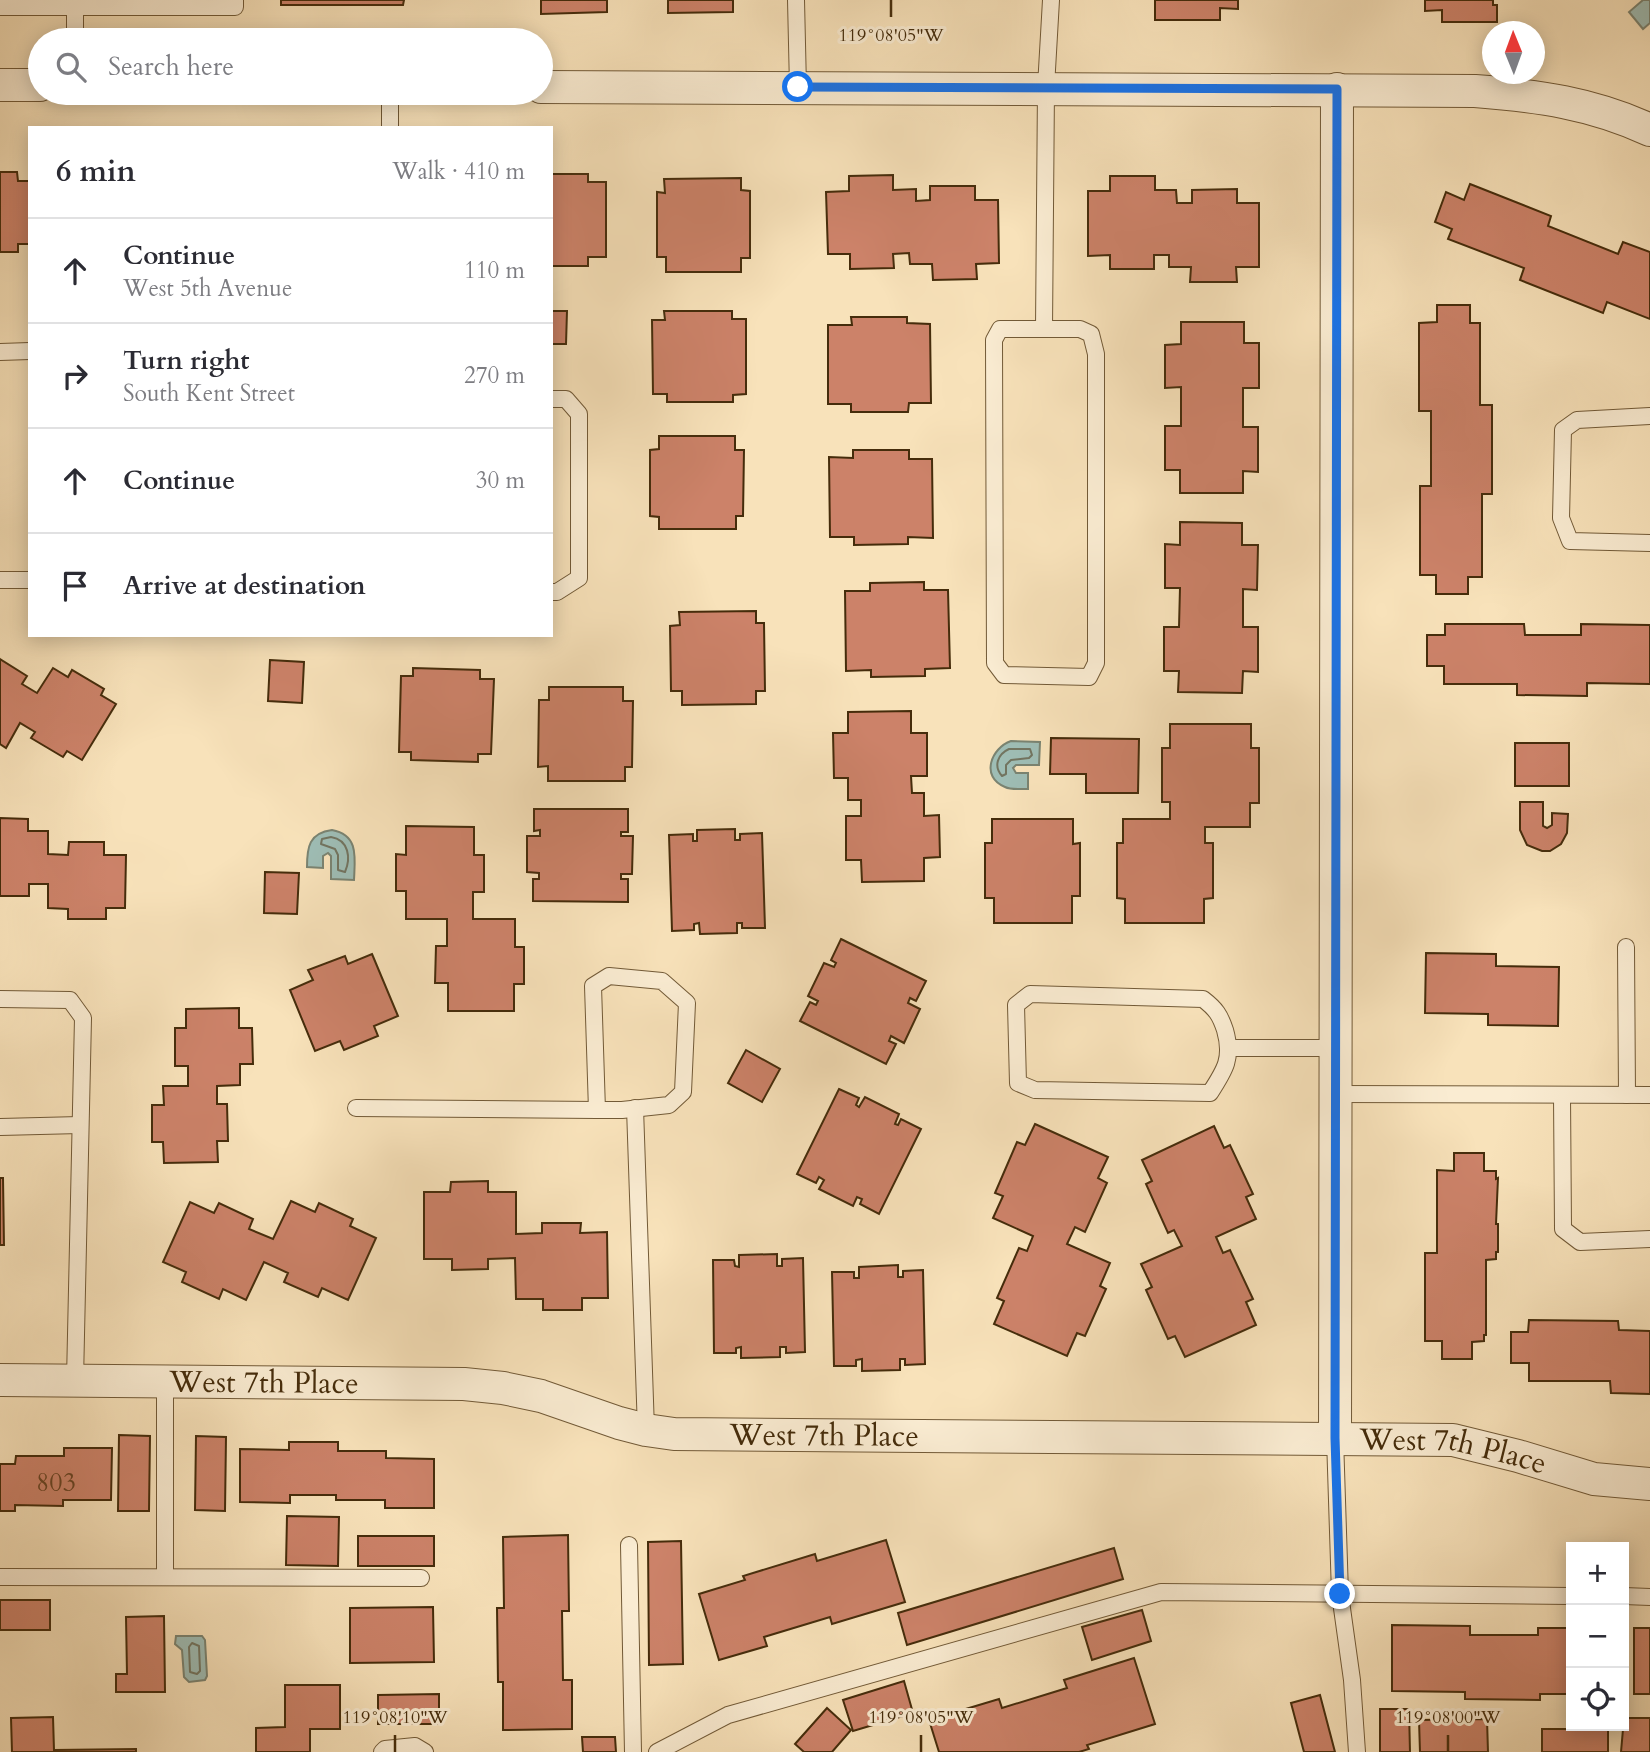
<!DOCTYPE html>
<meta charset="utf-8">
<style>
:root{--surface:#fff;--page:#f7f7f7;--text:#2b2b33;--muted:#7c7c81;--line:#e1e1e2}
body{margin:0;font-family:Cardo,serif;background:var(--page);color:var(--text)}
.controls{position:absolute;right:21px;bottom:21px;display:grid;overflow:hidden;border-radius:0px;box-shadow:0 4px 18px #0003}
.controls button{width:63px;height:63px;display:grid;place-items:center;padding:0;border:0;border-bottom:2px solid var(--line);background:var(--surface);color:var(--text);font:35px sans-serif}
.compass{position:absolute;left:1482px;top:21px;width:63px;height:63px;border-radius:50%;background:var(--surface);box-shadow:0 4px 18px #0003;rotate:359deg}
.stop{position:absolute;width:21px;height:21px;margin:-16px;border:5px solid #1a73e8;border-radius:50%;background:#fff}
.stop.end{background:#1a73e8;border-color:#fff;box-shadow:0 2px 7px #0008}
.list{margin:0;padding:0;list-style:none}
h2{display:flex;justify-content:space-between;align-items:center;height:91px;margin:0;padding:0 28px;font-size:30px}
h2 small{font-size:23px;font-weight:400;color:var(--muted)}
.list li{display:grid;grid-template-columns:46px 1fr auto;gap:21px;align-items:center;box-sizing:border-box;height:105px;padding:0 28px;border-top:2px solid var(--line)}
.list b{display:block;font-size:26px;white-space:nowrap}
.list p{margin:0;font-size:23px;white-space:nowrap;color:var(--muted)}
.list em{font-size:23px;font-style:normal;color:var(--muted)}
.icon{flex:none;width:38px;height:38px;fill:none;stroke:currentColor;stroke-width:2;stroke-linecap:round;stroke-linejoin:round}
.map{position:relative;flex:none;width:1650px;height:1752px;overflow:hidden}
.search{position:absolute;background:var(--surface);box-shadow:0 4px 18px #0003;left:28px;top:28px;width:525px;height:77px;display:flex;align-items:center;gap:18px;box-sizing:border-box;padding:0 24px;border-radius:38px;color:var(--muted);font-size:26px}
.panel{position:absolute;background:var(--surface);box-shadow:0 4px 18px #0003;left:28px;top:126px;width:525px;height:511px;border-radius:0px}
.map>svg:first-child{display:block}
.water{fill:#9ebdb5;stroke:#7a8371;stroke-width:2}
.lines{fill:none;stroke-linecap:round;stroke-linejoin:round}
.shore{stroke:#727460;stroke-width:2}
.building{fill:#cc8269;stroke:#452c0b;stroke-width:2}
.service-casing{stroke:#725a37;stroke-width:18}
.minor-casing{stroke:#725a37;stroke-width:34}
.service{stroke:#faecd2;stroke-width:16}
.minor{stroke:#faecd2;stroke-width:32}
.route{stroke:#1a73e8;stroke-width:9}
.ticks{fill:none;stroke:#452c0b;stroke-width:2.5}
.labels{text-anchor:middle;stroke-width:6;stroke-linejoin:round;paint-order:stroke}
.number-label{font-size:26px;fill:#674222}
.street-label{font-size:30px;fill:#452c0b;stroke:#faecd2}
.ticks-label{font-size:18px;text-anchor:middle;fill:#452c0b;stroke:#faecd2;stroke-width:6;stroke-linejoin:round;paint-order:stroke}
</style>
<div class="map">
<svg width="1650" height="1752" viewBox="0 0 1650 1752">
<rect width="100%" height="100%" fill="#f8e2ba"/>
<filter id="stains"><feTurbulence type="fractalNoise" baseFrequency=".00286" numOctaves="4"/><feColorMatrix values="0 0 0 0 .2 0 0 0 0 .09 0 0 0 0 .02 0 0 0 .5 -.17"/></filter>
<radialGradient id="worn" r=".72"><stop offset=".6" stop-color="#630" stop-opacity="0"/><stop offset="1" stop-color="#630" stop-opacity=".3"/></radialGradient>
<g class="water">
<polygon points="1643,0 1650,0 1650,23 1643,29 1629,12"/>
<path d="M1011 741 1040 742 1039 765H1016L1013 768 1016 773H1028V789C1020 789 1011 790 1005 787 980 777 991 748 1011 741Z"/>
<path d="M332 830C359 835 355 857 354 880L331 879V856L328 853 323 856V868L307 867C307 847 309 833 332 830Z"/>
<polygon points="176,1636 202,1636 205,1640 207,1676 205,1680 189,1682 184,1677 182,1650 175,1644"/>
</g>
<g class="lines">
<g class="shore">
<path d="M1009 749H1030L1032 755 1029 758 1011 760 1006 765V774L1002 776C993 766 998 754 1009 749Z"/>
<path d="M331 837C349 840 351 858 345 872L338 870V855L335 849 321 844 322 839Z"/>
<polygon points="192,1643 199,1646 200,1671 197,1674 190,1672 189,1647"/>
</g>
</g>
<g class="building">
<polygon points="281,0 404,0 403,5 281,5"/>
<polygon points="541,0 607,0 607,12 541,14"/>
<polygon points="668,0 733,0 733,12 668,13"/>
<polygon points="1155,0 1238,0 1238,9 1220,8 1220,20 1155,20"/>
<polygon points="1425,0 1493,0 1493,5 1497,5 1497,22 1442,22 1442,10 1425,11"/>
<polygon points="0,172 17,172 18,181 30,181 30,244 18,244 18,252 0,252"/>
<polygon points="551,174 588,174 588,182 606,182 606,257 588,257 588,266 551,266"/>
<polygon points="893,175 893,190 916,189 916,201 930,200 930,186 975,186 975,200 998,200 999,263 976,264 977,279 933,280 932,264 910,264 909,253 893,254 894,268 850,269 850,254 828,254 826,192 849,191 849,176"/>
<polygon points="1110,176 1155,176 1155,190 1176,190 1177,203 1192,203 1192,190 1237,189 1237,203 1259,203 1259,267 1236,267 1237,282 1190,282 1191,267 1169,267 1169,255 1154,255 1154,269 1110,269 1110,255 1088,256 1088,191 1110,191"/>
<polygon points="741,178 741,190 750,191 750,258 741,258 741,272 666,272 666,257 657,257 657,192 665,193 664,179"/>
<polygon points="1470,184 1551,216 1548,226 1618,254 1623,242 1650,252 1650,319 1607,302 1603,313 1520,280 1524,268 1448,239 1452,229 1435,222 1446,192 1464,200"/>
<polygon points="1437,305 1470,305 1470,323 1480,323 1480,405 1492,405 1492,494 1482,494 1482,577 1468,577 1468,594 1436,594 1436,575 1420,575 1420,486 1431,486 1431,411 1419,411 1419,323 1437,322"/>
<polygon points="551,311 567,311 566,344 551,344"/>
<polygon points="664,311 732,311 732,319 746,319 746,394 733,395 733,402 667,402 667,394 653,394 652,320 665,320"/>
<polygon points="851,317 907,317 907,323 930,324 931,403 909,403 908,412 851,412 851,404 828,404 828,325 852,325"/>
<polygon points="1181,322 1244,322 1244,343 1259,343 1259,388 1243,388 1243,427 1258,427 1258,472 1243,471 1243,493 1180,493 1180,470 1165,470 1165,426 1181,426 1181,387 1165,388 1165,345 1181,344"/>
<polygon points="659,436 735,436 735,450 744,450 743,516 736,516 736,529 659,529 659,517 650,516 650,450 659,449"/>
<polygon points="853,450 909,450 909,459 932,459 933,538 908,537 908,544 854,545 854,537 830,537 829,457 853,458"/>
<polygon points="1180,522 1242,523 1242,545 1258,545 1257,590 1243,589 1243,627 1258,627 1258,672 1243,671 1242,693 1178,692 1179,671 1164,671 1164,627 1179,627 1180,588 1165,588 1165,544 1180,545"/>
<polygon points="924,582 924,590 948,590 950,668 925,669 925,676 871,677 871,670 846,671 845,591 870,591 870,583"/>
<polygon points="756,611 756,623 764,623 765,691 756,691 756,704 682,705 682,691 671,691 670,626 680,625 679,612"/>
<polygon points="1445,624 1524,624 1525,635 1581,635 1581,624 1650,625 1650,684 1587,683 1587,696 1517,695 1517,684 1444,684 1444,666 1427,666 1427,635 1445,635"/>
<polygon points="0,659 27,676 22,684 37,693 53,668 68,677 72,670 104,689 101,695 116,704 82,760 67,751 63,757 31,738 35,732 20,723 6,748 0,744"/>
<polygon points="270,660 304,662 302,703 268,701"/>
<polygon points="413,668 480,670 480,679 494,679 491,754 478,754 478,762 411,760 411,752 399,752 401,676 413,676"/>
<polygon points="549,687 623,687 623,701 633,701 632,767 625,767 625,781 548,781 548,766 538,767 539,700 549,700"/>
<polygon points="911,711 911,733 927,733 927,776 911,776 912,793 924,793 924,816 939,815 940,857 924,858 924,881 862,882 861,860 846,860 846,816 861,816 861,800 848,800 848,778 834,778 833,733 848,733 848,712"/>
<polygon points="1170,724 1251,724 1251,748 1259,748 1259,803 1250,803 1250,827 1205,827 1205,843 1213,843 1213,898 1204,899 1204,923 1125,923 1125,899 1117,898 1117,843 1123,843 1123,819 1170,819 1170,802 1162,802 1162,748 1170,748"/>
<polygon points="1051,738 1139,739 1138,793 1086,793 1086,774 1050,774"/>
<rect x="1515" y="743" width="54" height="43"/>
<polygon points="1520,802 1543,802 1543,826 1547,828 1552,825 1552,813 1568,814 1567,833 1561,844 1550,851 1542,851 1527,845 1520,830"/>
<polygon points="534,809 628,809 628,832 621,832 621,836 633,836 632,874 621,874 621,879 628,879 628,902 533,901 533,879 539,879 539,873 527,872 527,836 540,836 540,830 534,831"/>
<polygon points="0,818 28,819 28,831 48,831 48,854 68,855 69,842 104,842 104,855 126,855 125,908 106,908 106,919 68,919 68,909 48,908 48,884 29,884 29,896 0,896"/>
<polygon points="992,819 1073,819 1073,844 1080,843 1080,896 1072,896 1072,923 994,923 994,898 985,898 985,843 992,843"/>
<polygon points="406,826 474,827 474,855 484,855 484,892 473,892 473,919 515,919 515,947 524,947 524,984 514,984 514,1011 448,1011 448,983 435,983 436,946 447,946 447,919 406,919 406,891 396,891 396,854 406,855"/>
<polygon points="735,829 735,840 740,840 740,834 762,833 765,928 742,928 742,923 737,923 737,933 700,934 699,923 694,924 694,930 672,931 669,835 693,834 693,841 697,841 697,830"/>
<polygon points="265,872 299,873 297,914 264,913"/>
<polygon points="841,939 926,981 916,1001 910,998 908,1003 920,1009 904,1043 891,1036 889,1041 896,1044 886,1064 800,1021 810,1002 816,1005 818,1001 808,996 824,963 834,967 836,963 831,960"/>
<polygon points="1426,953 1496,954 1496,966 1559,967 1558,1026 1488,1025 1488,1014 1425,1013"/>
<polygon points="372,954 398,1016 374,1026 378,1036 344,1050 340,1041 315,1051 290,990 313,980 308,970 345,956 348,964"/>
<polygon points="239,1008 239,1028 252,1028 253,1064 240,1064 240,1085 217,1086 217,1104 227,1104 228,1141 217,1141 218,1162 164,1163 163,1142 152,1142 152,1105 164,1105 163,1086 188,1086 188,1066 175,1066 175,1028 186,1028 186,1009"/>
<polygon points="746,1050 780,1069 762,1102 728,1083"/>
<polygon points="839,1089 859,1098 856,1105 859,1107 865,1097 899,1114 895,1124 898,1125 901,1119 921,1129 879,1214 860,1204 862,1199 857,1197 853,1206 819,1189 824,1180 819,1177 816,1183 797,1174"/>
<polygon points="1035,1124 1108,1157 1098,1178 1107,1183 1085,1232 1075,1227 1067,1244 1110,1263 1100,1286 1106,1289 1085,1336 1077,1333 1067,1356 994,1324 1004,1301 997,1298 1019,1248 1027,1251 1033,1236 993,1218 1003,1196 995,1193 1017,1142 1025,1145"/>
<polygon points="1214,1126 1224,1148 1230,1145 1253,1194 1246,1197 1256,1219 1216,1237 1223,1253 1230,1250 1253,1299 1246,1302 1256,1325 1185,1357 1175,1336 1168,1339 1146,1290 1152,1287 1141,1264 1182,1246 1174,1230 1168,1233 1146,1184 1152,1181 1142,1160"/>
<polygon points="1454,1153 1484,1153 1484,1171 1496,1171 1496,1179 1498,1178 1496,1224 1498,1224 1498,1252 1496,1252 1496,1259 1486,1260 1486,1335 1484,1335 1484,1341 1472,1342 1472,1359 1442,1359 1442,1341 1425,1341 1425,1253 1437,1253 1437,1170 1454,1171"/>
<polygon points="0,1178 3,1178 4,1245 0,1245"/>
<polygon points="488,1181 488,1192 516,1192 516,1234 542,1233 542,1223 581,1223 580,1233 607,1232 608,1298 582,1298 582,1310 543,1310 543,1299 516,1299 515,1258 488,1259 488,1269 452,1270 452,1259 424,1259 424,1192 450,1192 451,1182"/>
<polygon points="291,1201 315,1212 319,1203 353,1219 350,1226 376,1238 348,1300 322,1288 318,1297 284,1282 288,1273 264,1262 246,1300 223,1289 219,1299 182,1282 186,1272 163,1262 190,1202 214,1213 219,1203 253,1219 249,1229 273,1239"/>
<polygon points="777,1254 777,1266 782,1266 782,1259 803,1258 805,1352 786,1353 786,1347 780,1347 780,1357 741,1358 741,1347 736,1348 736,1353 714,1353 713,1260 734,1260 735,1266 739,1267 739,1255"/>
<polygon points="898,1265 898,1277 903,1277 903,1271 923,1270 925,1364 905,1365 905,1359 900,1359 900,1370 862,1371 862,1359 856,1360 856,1366 834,1366 832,1272 854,1272 854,1278 859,1278 859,1267"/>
<polygon points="1529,1320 1618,1321 1619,1330 1650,1331 1650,1394 1611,1393 1610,1381 1529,1381 1529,1363 1511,1363 1511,1332 1528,1332"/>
<polygon points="119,1435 150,1436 149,1511 118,1511"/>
<polygon points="196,1436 226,1437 225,1511 195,1510"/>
<polygon points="289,1442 338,1442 338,1451 386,1451 386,1458 434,1459 434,1508 385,1508 385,1500 336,1500 336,1495 290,1495 290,1503 240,1502 240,1449 289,1450"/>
<polygon points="64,1448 112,1448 111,1500 63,1500 63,1506 15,1505 15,1511 0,1511 0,1464 15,1464 16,1456 64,1456"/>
<polygon points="287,1516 339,1517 338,1566 286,1565"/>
<polygon points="568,1535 569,1611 562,1611 563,1680 572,1680 572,1729 503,1730 503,1682 498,1682 497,1608 504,1608 503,1537"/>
<rect x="358" y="1536" width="76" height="30"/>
<polygon points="886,1540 905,1602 832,1624 830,1617 764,1637 767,1646 719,1660 699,1594 745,1580 743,1576 815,1554 817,1561"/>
<polygon points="681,1541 683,1664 649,1665 648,1542"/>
<polygon points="1114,1548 1123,1579 907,1645 898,1613"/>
<rect x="0" y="1600" width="50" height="30"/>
<polygon points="433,1607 434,1662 350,1663 350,1608"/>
<polygon points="1142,1610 1151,1641 1092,1660 1082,1627"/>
<polygon points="164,1616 165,1692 116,1692 116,1674 127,1674 126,1617"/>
<polygon points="1392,1625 1470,1626 1470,1635 1538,1635 1538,1628 1571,1628 1571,1694 1540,1694 1540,1700 1465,1699 1465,1692 1392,1691"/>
<rect x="1634" y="1628" width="16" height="66"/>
<polygon points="1134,1658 1155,1724 1087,1745 1089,1749 1079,1752 939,1752 929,1720 999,1699 1002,1708 1067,1688 1064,1680"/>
<polygon points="904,1681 913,1713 853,1731 843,1700"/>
<polygon points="285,1685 340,1685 340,1729 310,1729 310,1752 256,1752 256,1728 285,1727"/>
<polygon points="439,1694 439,1724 378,1724 378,1695"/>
<polygon points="1320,1695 1335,1752 1304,1752 1291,1703"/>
<polygon points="827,1708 851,1730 832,1752 804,1752 795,1744"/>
<polygon points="1380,1709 1409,1709 1410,1752 1380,1752"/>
<polygon points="53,1717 54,1750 136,1749 136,1752 12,1752 11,1718"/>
<polygon points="1624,1718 1650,1718 1650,1752 1621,1752"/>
<polygon points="1487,1719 1488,1752 1420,1752 1419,1720"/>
<rect x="1542" y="1729" width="66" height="23"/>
<polygon points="582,1737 615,1737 616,1752 583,1752"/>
</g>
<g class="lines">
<defs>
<g id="service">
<polyline points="796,0 798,87"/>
<polyline points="0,7 235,7 235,0"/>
<polyline points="75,40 75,7"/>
<polyline points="390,128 390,93"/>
<polygon points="1000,329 1080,329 1091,334 1096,354 1096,663 1089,677 1004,675 995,663 994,340"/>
<polyline points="1044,329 1046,87 1051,0"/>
<polyline points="0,352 30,351"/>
<polyline points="551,399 566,399 579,414 579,578 557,592 551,592"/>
<polyline points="1650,416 1577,420 1563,430 1561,518 1570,541 1650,543"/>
<polyline points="0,580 30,580"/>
<polyline points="1626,947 1627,1095"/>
<path d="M1030 994 1203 999C1216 1009 1220 1015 1225 1030 1233 1058 1225 1070 1210 1093L1035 1090 1018 1083 1016 1005Z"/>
<polyline points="0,999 70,1000 83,1018 75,1380"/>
<polyline points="1230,1048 1336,1048"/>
<polyline points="1336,1094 1650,1095"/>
<polyline points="1562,1096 1563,1229 1580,1242 1650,1239"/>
<polyline points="356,1108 597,1110 622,1110 669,1105 683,1092 687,1003 662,981 609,976 593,986 597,1110"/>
<polyline points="635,1108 646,1430"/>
<polyline points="0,1127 80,1125"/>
<polyline points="1335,1438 1340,1594 1352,1680 1357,1752"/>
<polyline points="629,1545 633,1752"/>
<polyline points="0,1577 421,1578"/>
<polyline points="165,1577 165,1382"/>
<polyline points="1624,1596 1650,1597"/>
<polyline points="382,1752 385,1749 415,1746 425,1752"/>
<polyline points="657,1752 728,1715 1161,1592 1571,1596"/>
</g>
<g id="minor">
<polyline points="0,85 40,85"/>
<path d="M541 87 1475 91C1538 96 1592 103 1650 130"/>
<path id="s1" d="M0 1380 464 1384 503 1388 541 1396 619 1423 646 1430 674 1434 1453 1440 1518 1456 1594 1479 1650 1484"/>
<polyline points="1335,1438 1337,89"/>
</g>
</defs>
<use href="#service" class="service-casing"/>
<use href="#minor" class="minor-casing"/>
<use href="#service" class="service"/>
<use href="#minor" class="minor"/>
</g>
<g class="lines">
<polyline class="route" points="798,87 1337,89 1335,1438 1340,1594"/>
</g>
<path class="ticks" d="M891 0V17M395 1735V1752M921 1735V1752M1448 1735V1752"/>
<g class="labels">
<g class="number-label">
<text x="56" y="1491">803</text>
</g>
<g class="street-label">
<text dy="10" stroke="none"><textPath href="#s1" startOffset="264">West 7th Place</textPath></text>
<text dy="10" stroke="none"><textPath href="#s1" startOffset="831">West 7th Place</textPath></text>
<text dy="10" stroke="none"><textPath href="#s1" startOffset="1461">West 7th Place</textPath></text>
</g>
</g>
<g class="ticks-label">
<text x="891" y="41">119°08'05"W</text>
<text x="395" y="1723">119°08'10"W</text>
<text x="921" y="1723">119°08'05"W</text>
<text x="1448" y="1723">119°08'00"W</text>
</g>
<rect width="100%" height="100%" filter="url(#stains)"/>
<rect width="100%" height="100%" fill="url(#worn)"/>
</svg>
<div class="controls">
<button>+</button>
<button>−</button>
<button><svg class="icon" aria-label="locate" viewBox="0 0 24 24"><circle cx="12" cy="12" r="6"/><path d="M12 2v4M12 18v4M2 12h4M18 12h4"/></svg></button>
</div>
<svg class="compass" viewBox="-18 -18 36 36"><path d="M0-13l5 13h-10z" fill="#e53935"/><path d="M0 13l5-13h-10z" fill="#7c7c81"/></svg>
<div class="stop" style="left:798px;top:87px"></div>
<div class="stop end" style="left:1340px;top:1594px"></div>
<div class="search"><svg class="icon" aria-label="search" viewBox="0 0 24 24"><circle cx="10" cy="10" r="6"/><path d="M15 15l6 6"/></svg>Search here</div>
<section class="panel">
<h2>6 min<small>Walk · 410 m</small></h2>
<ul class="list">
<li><svg class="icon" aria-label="ahead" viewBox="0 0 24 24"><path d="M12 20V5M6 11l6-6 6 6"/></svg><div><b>Continue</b><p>West 5th Avenue</p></div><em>110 m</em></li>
<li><svg class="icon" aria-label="right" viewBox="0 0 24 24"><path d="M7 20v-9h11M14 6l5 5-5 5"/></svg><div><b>Turn right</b><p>South Kent Street</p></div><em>270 m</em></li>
<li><svg class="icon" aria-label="ahead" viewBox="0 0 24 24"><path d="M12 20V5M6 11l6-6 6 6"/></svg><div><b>Continue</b></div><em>30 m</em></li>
<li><svg class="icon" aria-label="arrive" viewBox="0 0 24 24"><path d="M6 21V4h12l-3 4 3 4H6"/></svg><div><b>Arrive at destination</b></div></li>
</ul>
</section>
</div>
